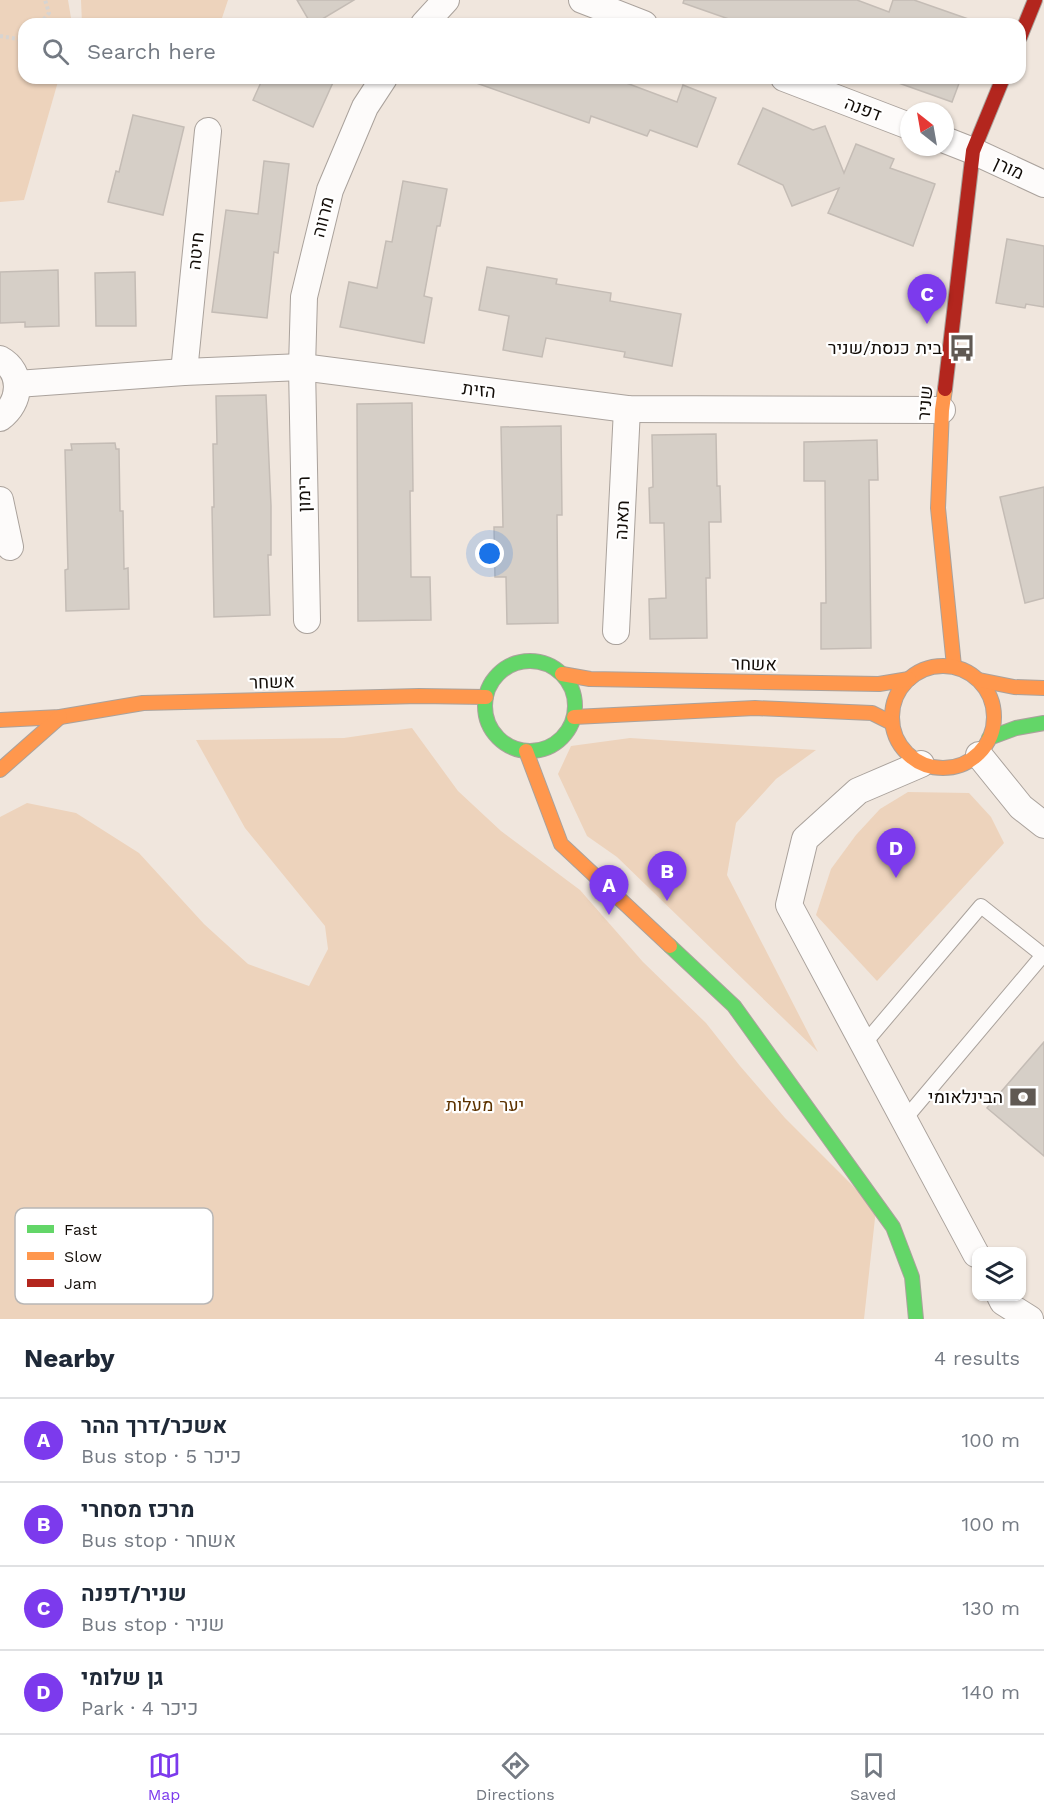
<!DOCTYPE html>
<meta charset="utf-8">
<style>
:root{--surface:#fff;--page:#f6f6f7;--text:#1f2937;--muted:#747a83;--line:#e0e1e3;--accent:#7c3aed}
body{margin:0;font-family:"Work Sans",Heebo,sans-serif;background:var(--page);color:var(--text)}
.controls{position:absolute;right:18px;bottom:18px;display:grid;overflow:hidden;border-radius:12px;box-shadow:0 2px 4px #0004}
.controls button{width:54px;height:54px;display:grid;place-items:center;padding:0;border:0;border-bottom:2px solid var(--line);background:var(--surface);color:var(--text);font:30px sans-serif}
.compass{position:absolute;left:900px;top:102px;width:54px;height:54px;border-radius:50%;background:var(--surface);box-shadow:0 2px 4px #0004;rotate:329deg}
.you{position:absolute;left:490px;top:554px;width:21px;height:21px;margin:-15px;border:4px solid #fff;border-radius:50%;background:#1a73e8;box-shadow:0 0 0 9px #1a73e833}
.badge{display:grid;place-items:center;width:39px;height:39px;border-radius:50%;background:var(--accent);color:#fff;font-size:20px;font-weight:700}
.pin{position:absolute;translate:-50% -50px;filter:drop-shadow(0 2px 3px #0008)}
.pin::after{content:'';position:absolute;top:32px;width:21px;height:18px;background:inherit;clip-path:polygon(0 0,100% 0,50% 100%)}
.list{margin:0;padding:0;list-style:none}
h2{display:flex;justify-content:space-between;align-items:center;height:78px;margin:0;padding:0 24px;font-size:26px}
h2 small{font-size:20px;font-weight:400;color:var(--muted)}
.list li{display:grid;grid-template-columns:39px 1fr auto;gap:18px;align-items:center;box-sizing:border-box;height:84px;padding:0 24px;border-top:2px solid var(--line)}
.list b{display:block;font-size:22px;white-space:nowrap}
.list p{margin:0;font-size:20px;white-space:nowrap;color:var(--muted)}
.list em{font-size:20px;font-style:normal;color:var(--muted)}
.icon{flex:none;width:33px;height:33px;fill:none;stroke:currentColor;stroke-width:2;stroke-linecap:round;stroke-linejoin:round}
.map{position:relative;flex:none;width:1044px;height:1319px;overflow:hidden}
.search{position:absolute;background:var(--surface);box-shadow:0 2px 4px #0004;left:18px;right:18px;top:18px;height:66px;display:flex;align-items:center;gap:15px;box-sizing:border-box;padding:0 21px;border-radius:18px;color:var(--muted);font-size:22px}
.sheet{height:414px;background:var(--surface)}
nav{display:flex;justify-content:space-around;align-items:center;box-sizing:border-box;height:84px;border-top:2px solid var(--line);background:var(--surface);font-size:16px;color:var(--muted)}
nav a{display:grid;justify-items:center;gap:3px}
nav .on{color:var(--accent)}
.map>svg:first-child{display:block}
.green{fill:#edd3bc}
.building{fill:#d6cfc7;stroke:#c4bcb5;stroke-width:1.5}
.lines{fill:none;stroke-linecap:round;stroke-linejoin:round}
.lane-casing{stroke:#aaa29c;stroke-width:16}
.street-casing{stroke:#aaa29c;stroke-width:28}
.fast-casing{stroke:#aaa29c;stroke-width:16}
.slow-casing{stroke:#aaa29c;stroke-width:16}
.jam-casing{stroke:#aaa29c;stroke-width:16}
.path{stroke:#d7d4d1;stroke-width:4;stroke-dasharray:3 3;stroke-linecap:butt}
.lane{stroke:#fdfbfa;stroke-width:14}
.street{stroke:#fdfbfa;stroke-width:26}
.fast{stroke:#63d668;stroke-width:14}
.slow{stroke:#ff974d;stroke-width:14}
.jam{stroke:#b3261e;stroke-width:14}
.labels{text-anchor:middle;stroke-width:4.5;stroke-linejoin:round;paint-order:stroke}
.street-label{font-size:18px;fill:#130d08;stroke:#fff}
.poi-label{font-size:18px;fill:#130d08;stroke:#fff;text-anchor:end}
.park-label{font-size:18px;fill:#5c3200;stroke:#fff}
.key{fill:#fff;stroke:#b8b6b5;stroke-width:1.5}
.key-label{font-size:16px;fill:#130d08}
</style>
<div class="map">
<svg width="1044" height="1319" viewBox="0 0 1044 1319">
<rect width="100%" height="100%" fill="#f0e6dd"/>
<g class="green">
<polygon points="0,0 68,0 72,24 24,24 24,78 59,78 24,200 0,202"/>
<polygon points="81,0 228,0 220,24 82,24"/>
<polygon points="412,728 458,791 501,831 580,890 643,962 706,1023 740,1066 785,1118 876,1209 864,1319 0,1319 0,817 27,803 76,813 139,853 204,924 248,964 309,986 328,949 325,926 245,828 196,740 344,738"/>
<polygon points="630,738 816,750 776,779 736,823 727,875 818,1052 617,857 587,836 558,774 571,746"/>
<polygon points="908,792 969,793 991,817 1004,843 877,981 816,915 831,869 856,835 880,809"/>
</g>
<g class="building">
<polygon points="297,0 354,0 314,24 311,24"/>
<polygon points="684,0 857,0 889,12 893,0 914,0 974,21 973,24 743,24 683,3"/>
<polygon points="263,78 335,78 313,127 253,100"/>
<polygon points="469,78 613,78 677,102 683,85 716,98 697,147 650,130 647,136 591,116 589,123 468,80"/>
<polygon points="894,78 961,78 952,102 893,81"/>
<polygon points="763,108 813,130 825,126 844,173 856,144 894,159 890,168 935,184 913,246 828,213 839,188 792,206 783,185 738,164"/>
<polygon points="133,115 184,127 163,215 108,202 116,171 119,172"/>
<polygon points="264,161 289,164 278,253 274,252 267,318 212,312 226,210 258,214"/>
<polygon points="403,181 447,189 440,226 437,226 424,296 432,298 424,343 340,327 349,282 377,288 386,241 392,242"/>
<polygon points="1007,239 1044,246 1044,307 1026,304 1025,308 996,303"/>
<polygon points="487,267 557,279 556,284 611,293 610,301 681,314 672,366 624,357 625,352 546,338 542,357 503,350 509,316 479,310"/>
<polygon points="58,270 59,326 25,327 25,322 0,323 0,272"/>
<polygon points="135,272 136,326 96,326 95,273"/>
<polygon points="266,395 271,506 271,555 268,555 270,615 214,617 212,507 214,507 213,444 217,444 216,396"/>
<polygon points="412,403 413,491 410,491 411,577 430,577 431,620 358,621 357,404"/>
<polygon points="561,426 562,515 557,515 558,623 507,624 506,577 495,577 494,527 503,527 501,427"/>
<polygon points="716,434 717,486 720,486 721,522 709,522 710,578 706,578 707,638 650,639 649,599 666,598 664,523 650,523 649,488 653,487 652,435"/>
<polygon points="877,440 878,480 869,480 871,648 821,649 821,603 826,603 825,481 804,481 804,442"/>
<polygon points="115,443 116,449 119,449 120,511 123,511 124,569 128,568 129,609 66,611 65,570 68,569 65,450 72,450 71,444"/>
<polygon points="1044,487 1044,598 1025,603 1000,497"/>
<polygon points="1044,1042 1044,1156 987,1108"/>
</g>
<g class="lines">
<defs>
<g id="lane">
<polyline points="864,1044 981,906 1044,956"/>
<polyline points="904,1120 1043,955"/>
</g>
<g id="street">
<polyline points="582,0 644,24"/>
<polyline points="424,24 446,0"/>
<polyline points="784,78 909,126"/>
<polyline points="945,140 973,151 1044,184"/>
<path d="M0 359C24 372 21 403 0 418"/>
<polyline points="184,372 208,131"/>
<polyline points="17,384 184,372 302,367 627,409 942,410"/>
<polyline points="0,500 10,547"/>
<polyline points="307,620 302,367 304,297 330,190 365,107 384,78"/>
<polyline points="616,631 627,409"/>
<polyline points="979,755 1021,807 1044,825"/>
<polyline points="921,764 858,791 805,839 789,905 976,1254"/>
<polyline points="1000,1296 1003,1302 1030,1319"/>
</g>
<g id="fast">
<circle cx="530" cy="706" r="45"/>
<polyline points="989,738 1016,728 1044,723"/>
<polyline points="670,946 734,1006 893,1227 912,1277 916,1319"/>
</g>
<g id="slow">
<polyline points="945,389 942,410 938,508 954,666"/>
<circle cx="943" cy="717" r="51"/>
<polyline points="562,674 590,679 879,684 909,679"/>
<polyline points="979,680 1014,687 1044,688"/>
<polyline points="574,717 755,708 872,713 892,723"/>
<polyline points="0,720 60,717 143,703 419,696 486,697"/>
<polyline points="526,751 561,844 670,946"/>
<polyline points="0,770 60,717"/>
</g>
<g id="jam">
<polyline points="1020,37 1035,0"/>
<polyline points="945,389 973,151 1003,78"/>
</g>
</defs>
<use href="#lane" class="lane-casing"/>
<use href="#street" class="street-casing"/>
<use href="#fast" class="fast-casing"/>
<use href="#slow" class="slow-casing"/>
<use href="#jam" class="jam-casing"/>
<g class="path">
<polyline points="40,24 49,13 45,0"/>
<polyline points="0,36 24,40"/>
</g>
<use href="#lane" class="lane"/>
<use href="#street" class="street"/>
<use href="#fast" class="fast"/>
<use href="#slow" class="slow"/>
<use href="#jam" class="jam"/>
</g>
<defs>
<symbol id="bus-bare" viewBox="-9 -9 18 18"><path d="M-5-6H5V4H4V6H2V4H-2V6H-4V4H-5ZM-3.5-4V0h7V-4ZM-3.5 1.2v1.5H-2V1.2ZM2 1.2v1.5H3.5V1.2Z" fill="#605953" stroke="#fff" stroke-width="2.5" paint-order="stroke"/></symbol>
<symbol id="bank-bare" viewBox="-9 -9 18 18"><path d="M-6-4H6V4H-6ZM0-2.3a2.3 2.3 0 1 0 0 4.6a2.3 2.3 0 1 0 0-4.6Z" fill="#605953" stroke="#fff" stroke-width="2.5" paint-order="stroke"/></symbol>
</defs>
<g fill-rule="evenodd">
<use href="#bus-bare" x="943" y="329" width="38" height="38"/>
<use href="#bank-bare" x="1004" y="1078" width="38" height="38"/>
</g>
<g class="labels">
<g class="street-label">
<text transform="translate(863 109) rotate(21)" y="6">דפנה</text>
<text transform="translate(1009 168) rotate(25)" y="6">מורן</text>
<text transform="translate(323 217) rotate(-76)" y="6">מרווה</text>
<text transform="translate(196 251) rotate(-84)" y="6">חיטה</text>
<text transform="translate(479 390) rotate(7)" y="6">הזית</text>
<text transform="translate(925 403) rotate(-85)" y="6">שניר</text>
<text transform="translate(304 494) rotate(-91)" y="6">רימון</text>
<text transform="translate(622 520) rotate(-87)" y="6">תאנה</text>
<text transform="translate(754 664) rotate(1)" y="6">אשחר</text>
<text transform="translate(272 682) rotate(-2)" y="6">אשחר</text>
</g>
<g class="poi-label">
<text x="942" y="354">בית כנסת/שניר</text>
<text x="1003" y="1103">הבינלאומי</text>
</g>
<g class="park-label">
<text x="485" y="1111">יער מעלות</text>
</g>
</g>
<rect x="15" y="1208" width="198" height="96" rx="9" class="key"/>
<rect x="27" y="1225" width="27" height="8" fill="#63d668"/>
<rect x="27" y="1252" width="27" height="8" fill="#ff974d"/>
<rect x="27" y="1279" width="27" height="8" fill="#b3261e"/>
<g class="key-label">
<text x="64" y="1235">Fast</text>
<text x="64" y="1262">Slow</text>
<text x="64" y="1289">Jam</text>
</g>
</svg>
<div class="controls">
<button><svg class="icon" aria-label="layers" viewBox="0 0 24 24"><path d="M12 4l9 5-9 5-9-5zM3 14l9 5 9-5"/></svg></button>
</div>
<svg class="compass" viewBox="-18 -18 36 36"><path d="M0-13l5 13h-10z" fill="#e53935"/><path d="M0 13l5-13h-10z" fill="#747a83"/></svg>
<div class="you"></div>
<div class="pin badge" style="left:609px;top:915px">A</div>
<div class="pin badge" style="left:667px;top:901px">B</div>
<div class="pin badge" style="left:927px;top:324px">C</div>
<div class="pin badge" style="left:896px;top:878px">D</div>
<div class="search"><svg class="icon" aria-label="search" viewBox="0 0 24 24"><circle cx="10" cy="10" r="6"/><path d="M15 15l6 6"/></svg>Search here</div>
</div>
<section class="sheet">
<h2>Nearby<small>4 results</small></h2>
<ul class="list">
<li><span class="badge">A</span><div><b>אשכר/דרך ההר</b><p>Bus stop · כיכר 5</p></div><em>100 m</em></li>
<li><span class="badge">B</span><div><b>מרכז מסחרי</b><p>Bus stop · אשחר</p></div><em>100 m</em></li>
<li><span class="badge">C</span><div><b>שניר/דפנה</b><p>Bus stop · שניר</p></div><em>130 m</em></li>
<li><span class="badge">D</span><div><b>גן שלומי</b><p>Park · כיכר 4</p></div><em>140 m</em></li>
</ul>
</section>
<nav>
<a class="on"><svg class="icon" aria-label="map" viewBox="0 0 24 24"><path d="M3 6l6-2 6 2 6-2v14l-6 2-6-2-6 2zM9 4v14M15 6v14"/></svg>Map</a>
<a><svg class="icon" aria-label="directions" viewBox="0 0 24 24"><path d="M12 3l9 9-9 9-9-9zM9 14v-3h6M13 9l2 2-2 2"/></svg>Directions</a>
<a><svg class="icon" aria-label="saved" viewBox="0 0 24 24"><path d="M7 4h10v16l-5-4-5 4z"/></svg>Saved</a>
</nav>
